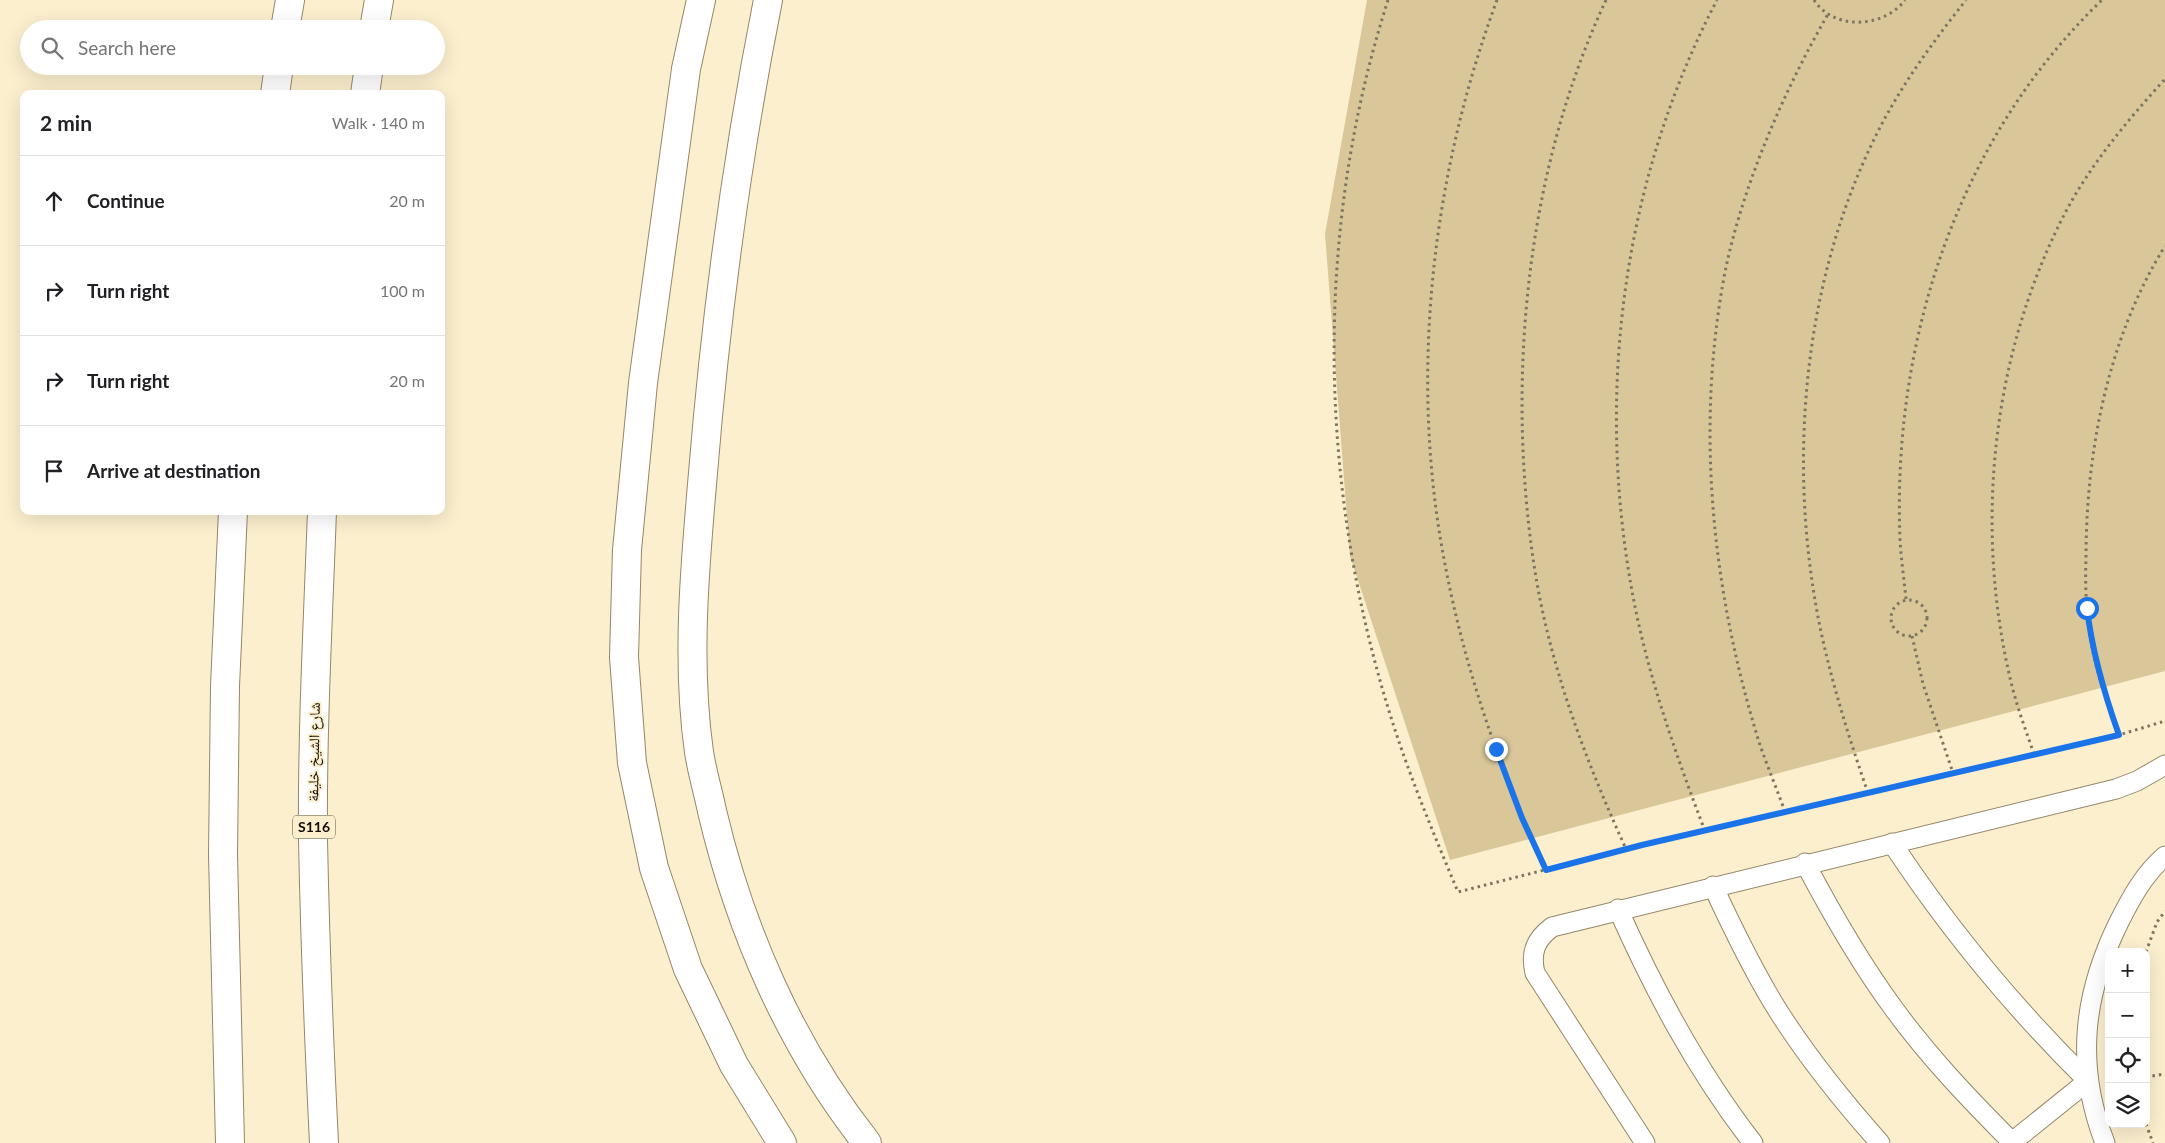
<!DOCTYPE html>
<meta charset="utf-8">
<style>
:root{--surface:#fff;--page:#f6f6f6;--text:#202124;--muted:#757577;--line:#e0e0e0}
body{margin:0;font-family:Lato,"Noto Naskh Arabic",sans-serif;background:var(--page);color:var(--text)}
.controls{position:absolute;right:15px;bottom:15px;display:grid;overflow:hidden;border-radius:10px;box-shadow:0 5px 20px #0002}
.controls button{width:45px;height:45px;display:grid;place-items:center;padding:0;border:0;border-bottom:1px solid var(--line);background:var(--surface);color:var(--text);font:25px sans-serif}
.stop{position:absolute;width:15px;height:15px;margin:-11px;border:4px solid #1a73e8;border-radius:50%;background:#fff}
.stop.end{background:#1a73e8;border-color:#fff;box-shadow:0 1px 5px #0008}
.list{margin:0;padding:0;list-style:none}
h2{display:flex;justify-content:space-between;align-items:center;height:65px;margin:0;padding:0 20px;font-size:21px}
h2 small{font-size:16px;font-weight:400;color:var(--muted)}
.list li{display:grid;grid-template-columns:32px 1fr auto;gap:15px;align-items:center;box-sizing:border-box;height:90px;padding:0 20px;border-top:1px solid var(--line)}
.list b{display:block;font-size:19px;white-space:nowrap}
.list em{font-size:16px;font-style:normal;color:var(--muted)}
.icon{flex:none;width:28px;height:28px;fill:none;stroke:currentColor;stroke-width:2;stroke-linecap:round;stroke-linejoin:round}
.map{position:relative;flex:none;width:2165px;height:1143px;overflow:hidden}
.search{position:absolute;background:var(--surface);box-shadow:0 5px 20px #0002;left:20px;top:20px;width:425px;height:55px;display:flex;align-items:center;gap:12px;box-sizing:border-box;padding:0 18px;border-radius:28px;color:var(--muted);font-size:19px}
.panel{position:absolute;background:var(--surface);box-shadow:0 5px 20px #0002;left:20px;top:90px;width:425px;height:425px;border-radius:10px}
.map>svg:first-child{display:block}
.green{fill:#d9c79a}
.lines{fill:none;stroke-linecap:round;stroke-linejoin:round}
.lane-casing{stroke:#938769;stroke-width:21}
.secondary-casing{stroke:#938769;stroke-width:30}
.highway-casing{stroke:#938769;stroke-width:30}
.path{stroke:#7d7460;stroke-width:3;stroke-dasharray:2.5 4;stroke-linecap:butt}
.lane{stroke:#fff;stroke-width:19}
.secondary{stroke:#fff;stroke-width:28}
.highway{stroke:#fff;stroke-width:28}
.route{stroke:#1a73e8;stroke-width:6}
.labels{text-anchor:middle;stroke-width:4;stroke-linejoin:round;paint-order:stroke}
.shield{fill:#fcefce;stroke:#585141;stroke-width:1}
.shield-label{font-size:14px;font-weight:bold;fill:#120d04}
.street-label{font-size:15px;fill:#120d04;stroke:#fcefce}
</style>
<div class="map">
<svg width="2165" height="1143" viewBox="0 0 2165 1143">
<rect width="100%" height="100%" fill="#fcefce"/>
<polygon class="green" points="1367,0 2165,0 2165,671 1450,860 1350,556 1325,234"/>
<g class="lines">
<defs>
<g id="lane">
<path d="M1892 843C1950 931 2013 1007 2088 1081L2011 1143"/>
<path d="M1805 863C1832 914 1860 963 1894 1009 1929 1057 1970 1100 2012 1142"/>
<path d="M1713 886C1731 925 1750 964 1772 1001 1803 1052 1840 1098 1880 1143"/>
<path d="M1618 909C1655 992 1697 1071 1753 1143"/>
<path d="M1645 1143 1535 973C1530 952 1536 939 1552 927L2116 789 2137 781 2165 765"/>
<path d="M2105 1143C2075 1065 2083 995 2119 922 2131 898 2144 874 2165 856"/>
</g>
<g id="secondary">
<polyline points="701,0 686,69 643,383 627,550 624,657 632,763 654,868 688,969 734,1065 782,1143"/>
<path d="M768 0C737 156 716 314 703 473 695 565 686 660 699 752 702 772 708 791 712 811 740 930 791 1047 867 1143"/>
</g>
<g id="highway">
<polyline points="285,29 290,0"/>
<polyline points="374,29 379,0"/>
<polyline points="275,94 279,66"/>
<polyline points="365,94 369,66"/>
<path d="M322 511C318 621 312 731 313 840 315 941 319 1042 324 1143"/>
<polyline points="230,1143 223,855 225,686 233,511"/>
</g>
</defs>
<use href="#lane" class="lane-casing"/>
<use href="#secondary" class="secondary-casing"/>
<use href="#highway" class="highway-casing"/>
<g class="path">
<path d="M1388 0C1314 231 1318 481 1389 711 1408 773 1433 832 1458 892L1627 849 2119 735 2165 721"/>
<path d="M1497 0C1432 175 1409 374 1444 559 1464 667 1500 771 1546 870"/>
<path d="M1606 0C1526 171 1506 379 1534 565 1549 664 1585 759 1626 849"/>
<path d="M1814 0C1834 31 1884 28 1905 0"/>
<path d="M1906 599C1904 579 1901 559 1900 539 1892 342 1957 139 2102 0"/>
<circle cx="1909" cy="618" r="18"/>
<polyline points="1912,636 1923,684 1953,773"/>
<path d="M2119 735C2108 704 2096 673 2091 641 2086 614 2085 585 2086 558 2086 451 2108 338 2165 246"/>
<path d="M2034 754C2026 731 2017 707 2011 682 1974 528 1991 357 2064 215 2090 165 2127 121 2165 79"/>
<path d="M1868 793C1849 738 1832 684 1820 627 1786 460 1803 270 1885 118 1908 76 1936 38 1966 0"/>
<path d="M1785 812C1777 789 1767 766 1759 742 1712 590 1695 429 1725 272 1743 184 1784 91 1828 14"/>
<path d="M1705 831C1679 763 1654 693 1638 621 1593 413 1618 189 1717 0"/>
<polyline points="2146,952 2157,922 2165,911"/>
<polyline points="2146,1077 2165,1074"/>
<polyline points="2146,1124 2153,1143"/>
</g>
<use href="#lane" class="lane"/>
<use href="#secondary" class="secondary"/>
<use href="#highway" class="highway"/>
</g>
<g class="lines">
<path class="route" d="M1496 749 1522 818 1546 870 1642 845 2119 735C2104 693 2092 652 2087 608"/>
</g>
<g class="labels">
<rect class="shield" x="293" y="815.5" width="42" height="23" rx="4"/>
<g class="shield-label">
<text x="314" y="832">S116</text>
</g>
<g class="street-label">
<text transform="translate(314 752) rotate(-89)" y="5">شارع الشيخ خليفة</text>
</g>
</g>
</svg>
<div class="controls">
<button>+</button>
<button>−</button>
<button><svg class="icon" aria-label="locate" viewBox="0 0 24 24"><circle cx="12" cy="12" r="6"/><path d="M12 2v4M12 18v4M2 12h4M18 12h4"/></svg></button>
<button><svg class="icon" aria-label="layers" viewBox="0 0 24 24"><path d="M12 4l9 5-9 5-9-5zM3 14l9 5 9-5"/></svg></button>
</div>
<div class="stop" style="left:2087px;top:608px"></div>
<div class="stop end" style="left:1496px;top:749px"></div>
<div class="search"><svg class="icon" aria-label="search" viewBox="0 0 24 24"><circle cx="10" cy="10" r="6"/><path d="M15 15l6 6"/></svg>Search here</div>
<section class="panel">
<h2>2 min<small>Walk · 140 m</small></h2>
<ul class="list">
<li><svg class="icon" aria-label="ahead" viewBox="0 0 24 24"><path d="M12 20V5M6 11l6-6 6 6"/></svg><div><b>Continue</b></div><em>20 m</em></li>
<li><svg class="icon" aria-label="right" viewBox="0 0 24 24"><path d="M7 20v-9h11M14 6l5 5-5 5"/></svg><div><b>Turn right</b></div><em>100 m</em></li>
<li><svg class="icon" aria-label="right" viewBox="0 0 24 24"><path d="M7 20v-9h11M14 6l5 5-5 5"/></svg><div><b>Turn right</b></div><em>20 m</em></li>
<li><svg class="icon" aria-label="arrive" viewBox="0 0 24 24"><path d="M6 21V4h12l-3 4 3 4H6"/></svg><div><b>Arrive at destination</b></div></li>
</ul>
</section>
</div>
